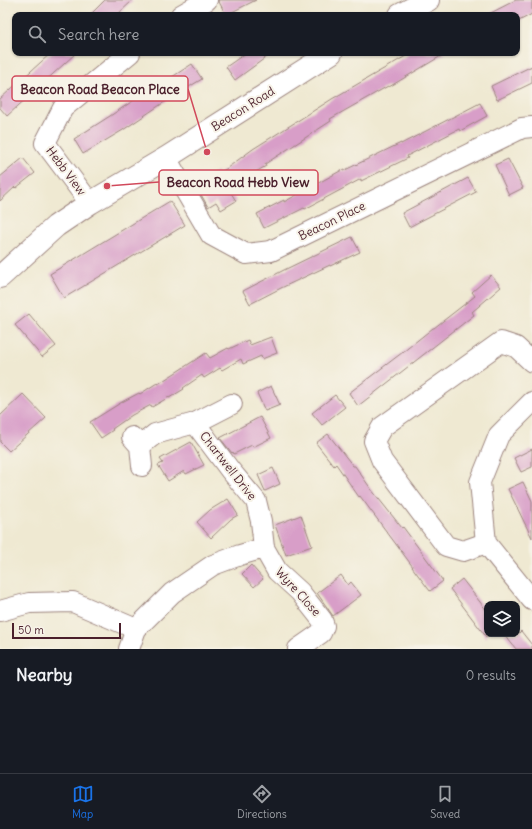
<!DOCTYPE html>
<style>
:root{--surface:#171b24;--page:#242831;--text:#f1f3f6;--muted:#9ea1a6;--line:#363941;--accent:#1a73e8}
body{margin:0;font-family:Delius,sans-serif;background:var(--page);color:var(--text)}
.controls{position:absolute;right:12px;bottom:12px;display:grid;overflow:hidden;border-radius:8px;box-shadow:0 1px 3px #0004}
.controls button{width:36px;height:36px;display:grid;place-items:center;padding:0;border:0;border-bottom:1px solid var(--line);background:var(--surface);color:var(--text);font:20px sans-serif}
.scale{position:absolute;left:12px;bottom:10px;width:109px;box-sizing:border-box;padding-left:4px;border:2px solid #4a1f2b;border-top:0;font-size:11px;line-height:14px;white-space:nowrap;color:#4a1f2b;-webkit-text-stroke:3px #f7f3e8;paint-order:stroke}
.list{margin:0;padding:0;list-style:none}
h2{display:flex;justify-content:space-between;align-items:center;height:52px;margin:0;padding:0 16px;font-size:17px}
h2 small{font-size:13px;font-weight:400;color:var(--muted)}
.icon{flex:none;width:22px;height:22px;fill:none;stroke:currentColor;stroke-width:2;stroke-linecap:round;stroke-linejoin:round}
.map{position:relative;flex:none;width:532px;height:649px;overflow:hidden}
.search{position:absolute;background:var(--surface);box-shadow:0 1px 3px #0004;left:12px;right:12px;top:12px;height:44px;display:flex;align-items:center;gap:10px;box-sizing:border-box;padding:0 14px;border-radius:8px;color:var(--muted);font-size:15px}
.sheet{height:124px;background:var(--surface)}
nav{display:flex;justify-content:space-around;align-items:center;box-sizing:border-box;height:56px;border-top:1px solid var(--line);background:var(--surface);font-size:11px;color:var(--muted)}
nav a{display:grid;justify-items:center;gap:2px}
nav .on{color:var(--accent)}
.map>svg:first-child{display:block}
.building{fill:#d89ec8}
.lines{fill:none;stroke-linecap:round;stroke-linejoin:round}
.minor-casing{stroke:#9c847e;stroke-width:22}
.major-casing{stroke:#9c847e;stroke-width:24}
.minor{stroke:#fff;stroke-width:20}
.major{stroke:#fff;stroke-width:22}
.labels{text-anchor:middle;stroke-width:4;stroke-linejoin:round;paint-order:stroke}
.street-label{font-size:12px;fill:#4a1f2b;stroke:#f7f3e8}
.leader{fill:none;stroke:#d1495b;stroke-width:1.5}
.callout-dot{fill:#d1495b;stroke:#f7f3e8;stroke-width:1.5}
.callout{fill:#f7f3e8;stroke:#d1495b;stroke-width:1.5}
.callout-label{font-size:13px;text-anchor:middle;font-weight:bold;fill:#4a1f2b}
</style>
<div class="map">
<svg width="532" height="649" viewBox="0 0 532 649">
<rect width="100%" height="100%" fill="#f7f3e8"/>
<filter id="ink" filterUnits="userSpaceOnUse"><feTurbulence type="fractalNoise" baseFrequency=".025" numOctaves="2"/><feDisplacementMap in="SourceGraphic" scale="8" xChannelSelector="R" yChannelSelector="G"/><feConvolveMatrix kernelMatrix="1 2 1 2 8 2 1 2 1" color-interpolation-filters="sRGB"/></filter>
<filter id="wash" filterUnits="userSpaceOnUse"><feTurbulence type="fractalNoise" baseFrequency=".012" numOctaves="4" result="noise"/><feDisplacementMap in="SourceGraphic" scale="16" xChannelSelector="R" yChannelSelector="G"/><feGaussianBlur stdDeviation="0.9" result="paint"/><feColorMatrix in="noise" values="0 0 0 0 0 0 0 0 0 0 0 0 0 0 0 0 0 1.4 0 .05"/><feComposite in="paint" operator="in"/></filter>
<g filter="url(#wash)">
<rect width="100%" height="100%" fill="#efe9d2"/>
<g id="blocks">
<g class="building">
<polygon points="105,0 133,0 117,15 90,15"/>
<polygon points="218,0 256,0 226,15"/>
<polygon points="516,0 532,0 532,14 517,22 517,15 487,15"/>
<polygon points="51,53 76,53 7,116 0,108 0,99"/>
<polygon points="246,53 272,53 235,80 226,67"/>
<polygon points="411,53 446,53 389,87 388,86 330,119 331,121 265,164 266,166 228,188 236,201 221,210 216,202 208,207 195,184 217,171 219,174 253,149 299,120 332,99"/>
<polygon points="192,64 202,79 169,99 123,130 83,154 74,139 110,116 148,91 149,92"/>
<polygon points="532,66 532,83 497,100 491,86"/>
<polygon points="480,103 487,116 460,131 459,129 407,156 408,158 361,181 361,179 305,209 304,208 264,228 257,214 284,200 284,202 342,170 343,171 401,143 401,144"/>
<polygon points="23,158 35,173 16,188 15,187 0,201 0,177"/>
<polygon points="508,159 523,188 509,195 495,165"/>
<polygon points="468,178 476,192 409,227 402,213"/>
<polygon points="170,201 185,225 64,298 50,274"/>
<polygon points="352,237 360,252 330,266 330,265 281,288 250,304 243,291 284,270"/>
<polygon points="491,275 501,287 472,312 474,315 358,406 349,393 403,352 433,328 434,328 475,296 472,292"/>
<polygon points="29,314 56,346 42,357 15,325"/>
<polygon points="271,337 277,353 262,359 261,356 243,364 241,359 222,370 220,368 204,378 202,375 183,388 184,389 169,398 169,397 152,407 151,405 132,415 112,429 113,430 101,438 90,422 122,402 139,393 140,394 157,383 158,384 206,353 210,358 228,348 229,349 248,340 250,345"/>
<polygon points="271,386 280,405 265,411 257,393"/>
<polygon points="23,394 46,418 9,451 0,442 0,416"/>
<polygon points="335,395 345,407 322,425 312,413"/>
<polygon points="260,417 271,438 253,447 252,445 234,454 233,452 232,453 220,438"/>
<polygon points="328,434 353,466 355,466 371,489 402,528 403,527 443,581 430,591 412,567 413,567 360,496 359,497 336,464 334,466 316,443"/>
<polygon points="191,442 204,465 186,474 184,471 168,481 158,465 163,463 160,459"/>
<polygon points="532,449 532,467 521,472 514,458"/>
<polygon points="273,468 280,484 265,491 258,475"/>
<polygon points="523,482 532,501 532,538 508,489"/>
<polygon points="228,499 238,515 231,519 211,538 197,522 210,510"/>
<polygon points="301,515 312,546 286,555 275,525"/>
<polygon points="251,565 263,579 254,587 242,574"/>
<polygon points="341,575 348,585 351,582 361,595 333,616 317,593"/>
<polygon points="462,579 487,611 487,638 450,589"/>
<polygon points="521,631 532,645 532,649 516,649 504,634 518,634"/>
</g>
</g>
</g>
<g filter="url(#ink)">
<use href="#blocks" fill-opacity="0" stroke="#9c847e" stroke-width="1"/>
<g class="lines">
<defs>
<g id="minor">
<polyline points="181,15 207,0"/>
<polyline points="166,158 211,235 246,254 271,251 522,128 532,127"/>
<polyline points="90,203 45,143 63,108 130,53"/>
<polyline points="532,402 499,435 480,482 486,543 532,600"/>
<polyline points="195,423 230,470 256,501 261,521 264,548 277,571 300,592 322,620 324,626 321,633 298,649"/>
<polyline points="132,437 140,446 142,466"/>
<polyline points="140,446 155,434 195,423 232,404"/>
<polyline points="486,543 463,551 446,546 382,461 374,441 382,427 501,342 516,347 532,362"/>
<polyline points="0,611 29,603 73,602 136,629"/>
<polyline points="129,649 136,629 172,593 213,565 240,555 264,548"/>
</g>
<g id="major">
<polyline points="400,15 428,0"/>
<polyline points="0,277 56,226 90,203 166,158 331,53"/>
</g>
</defs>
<use href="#minor" class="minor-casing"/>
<use href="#major" class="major-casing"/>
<use href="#minor" class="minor"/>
<use href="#major" class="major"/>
</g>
</g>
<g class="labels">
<g class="street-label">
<text transform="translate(243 109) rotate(-32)" y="4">Beacon Road</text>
<text transform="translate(66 171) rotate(53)" y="4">Hebb View</text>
<text transform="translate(332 221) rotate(-26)" y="4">Beacon Place</text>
<text transform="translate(228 466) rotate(52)" y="4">Chartwell Drive</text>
<text transform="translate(298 592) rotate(48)" y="4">Wyre Close</text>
</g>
</g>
<path class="leader" d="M207 152L188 89M107 186L159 182"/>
<g class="callout-dot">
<circle cx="207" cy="152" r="4"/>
<circle cx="107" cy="186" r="4"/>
</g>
<g class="callout">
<rect x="12" y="76" width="176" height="25" rx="4"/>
<rect x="159" y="170" width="159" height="25" rx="4"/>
</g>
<g class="callout-label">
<text x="100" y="94">Beacon Road Beacon Place</text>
<text x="238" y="187">Beacon Road Hebb View</text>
</g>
</svg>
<div class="controls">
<button><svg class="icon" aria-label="layers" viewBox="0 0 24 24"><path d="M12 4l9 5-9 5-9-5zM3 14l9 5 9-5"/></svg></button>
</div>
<div class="scale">50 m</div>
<div class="search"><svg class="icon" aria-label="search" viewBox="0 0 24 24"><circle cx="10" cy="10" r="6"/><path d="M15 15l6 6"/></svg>Search here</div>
</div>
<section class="sheet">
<h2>Nearby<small>0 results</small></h2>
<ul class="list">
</ul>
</section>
<nav>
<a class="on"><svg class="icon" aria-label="map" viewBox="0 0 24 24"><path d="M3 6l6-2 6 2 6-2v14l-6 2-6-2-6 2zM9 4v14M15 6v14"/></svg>Map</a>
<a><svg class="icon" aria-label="directions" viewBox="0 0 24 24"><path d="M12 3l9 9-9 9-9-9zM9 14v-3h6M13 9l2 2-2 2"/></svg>Directions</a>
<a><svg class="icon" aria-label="saved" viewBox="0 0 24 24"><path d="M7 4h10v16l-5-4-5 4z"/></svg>Saved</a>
</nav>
